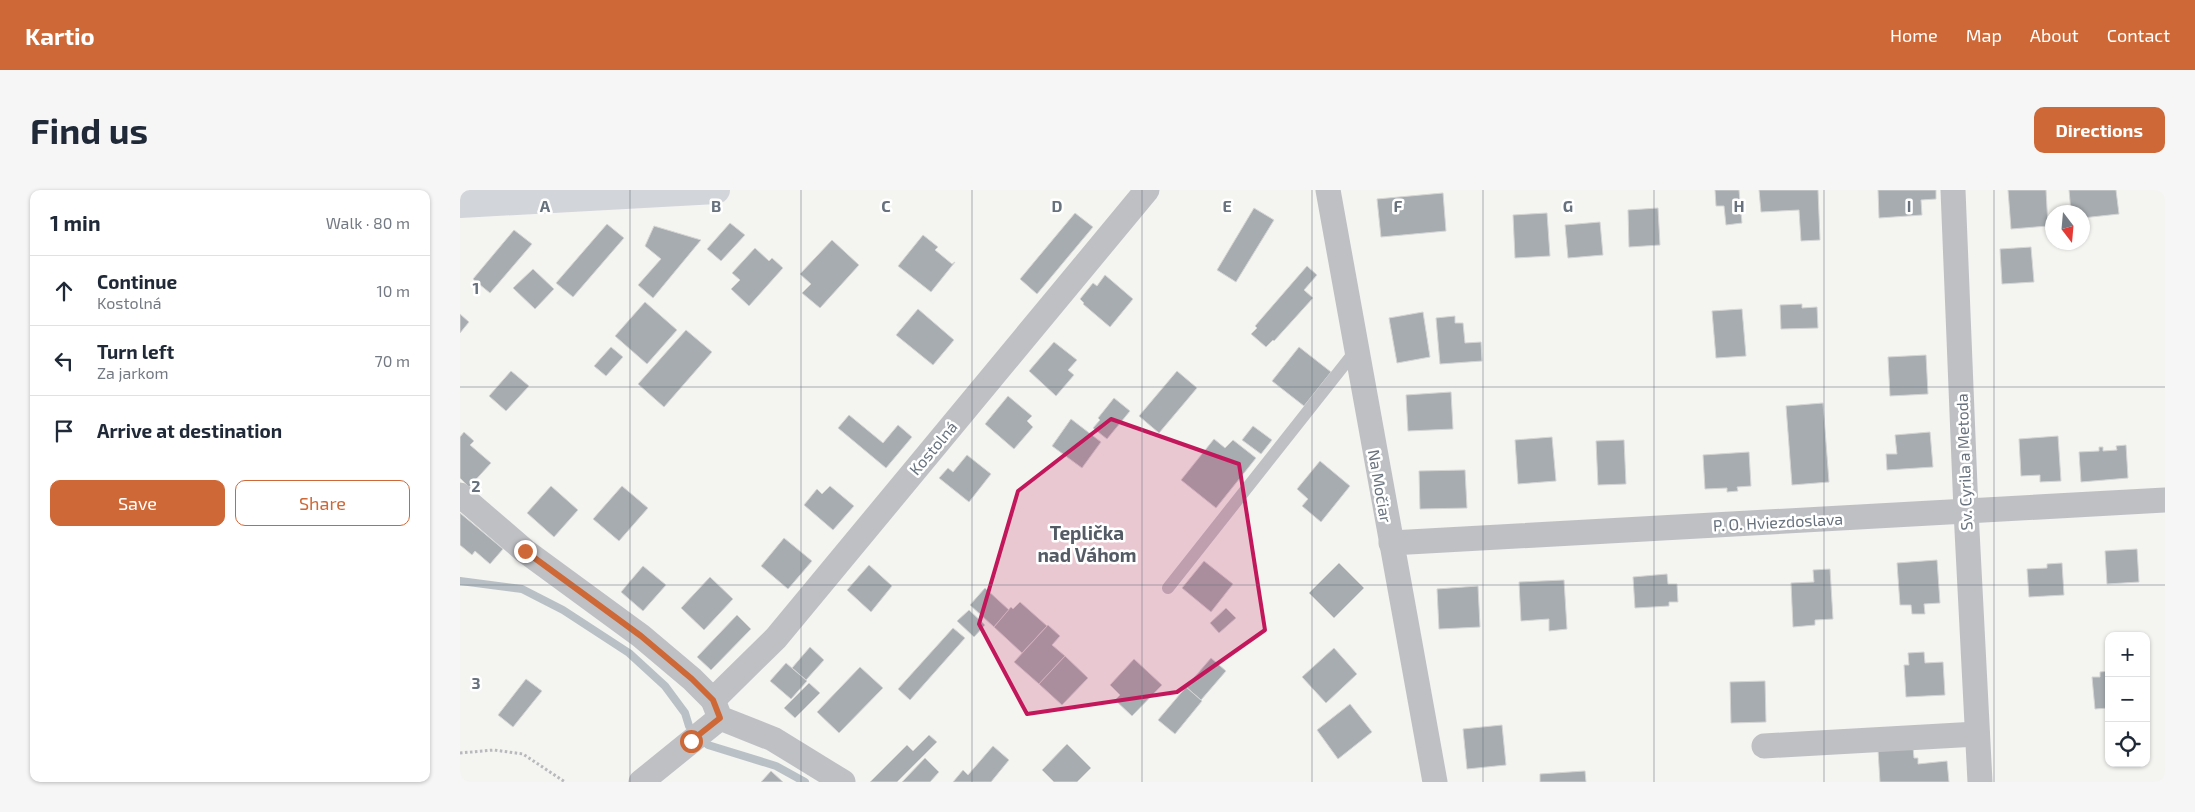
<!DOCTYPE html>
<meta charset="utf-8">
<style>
:root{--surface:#fff;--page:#f6f6f7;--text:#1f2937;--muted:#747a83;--line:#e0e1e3;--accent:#ce6837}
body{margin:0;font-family:"Exo 2",sans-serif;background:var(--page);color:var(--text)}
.controls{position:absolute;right:15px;bottom:15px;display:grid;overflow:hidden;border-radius:10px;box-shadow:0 1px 4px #0004}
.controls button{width:45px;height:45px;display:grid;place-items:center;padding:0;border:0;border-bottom:1px solid var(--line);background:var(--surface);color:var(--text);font:25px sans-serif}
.compass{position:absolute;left:1585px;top:15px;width:45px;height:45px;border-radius:50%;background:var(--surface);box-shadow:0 1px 4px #0004;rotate:164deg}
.stop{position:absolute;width:15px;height:15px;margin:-11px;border:4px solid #ce6837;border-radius:50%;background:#fff}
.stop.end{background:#ce6837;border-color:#fff;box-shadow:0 1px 5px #0008}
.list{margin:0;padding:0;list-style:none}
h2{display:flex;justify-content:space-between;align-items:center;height:65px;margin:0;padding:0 20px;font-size:21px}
h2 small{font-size:16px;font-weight:400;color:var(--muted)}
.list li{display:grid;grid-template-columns:32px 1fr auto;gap:15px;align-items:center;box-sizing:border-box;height:70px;padding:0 20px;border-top:1px solid var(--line)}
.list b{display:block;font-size:19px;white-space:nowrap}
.list p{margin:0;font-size:16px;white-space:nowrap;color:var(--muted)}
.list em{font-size:16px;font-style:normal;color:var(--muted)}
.actions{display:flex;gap:10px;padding:15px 20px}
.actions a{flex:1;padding:11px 0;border:1px solid var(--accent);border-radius:10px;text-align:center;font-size:18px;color:var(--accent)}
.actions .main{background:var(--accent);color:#fff}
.icon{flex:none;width:28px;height:28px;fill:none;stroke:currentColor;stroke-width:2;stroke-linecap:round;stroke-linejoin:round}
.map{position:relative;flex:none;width:1705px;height:592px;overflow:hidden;border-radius:10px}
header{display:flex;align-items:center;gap:30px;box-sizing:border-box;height:70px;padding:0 25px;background:var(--accent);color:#fff}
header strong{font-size:24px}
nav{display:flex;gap:28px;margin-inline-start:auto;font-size:18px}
.intro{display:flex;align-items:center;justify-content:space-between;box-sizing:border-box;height:120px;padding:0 30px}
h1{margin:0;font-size:35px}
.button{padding:12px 22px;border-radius:10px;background:var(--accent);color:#fff;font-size:18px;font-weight:700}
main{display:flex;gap:30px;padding:0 30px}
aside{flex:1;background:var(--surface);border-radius:10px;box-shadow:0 1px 4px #0004}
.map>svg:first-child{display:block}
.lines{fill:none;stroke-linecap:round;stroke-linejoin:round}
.stream{stroke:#b9c1c6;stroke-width:8}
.building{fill:#a6acb0;stroke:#d5d5d4}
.path{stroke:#b7b9bc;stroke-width:3;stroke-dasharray:2.5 2.5;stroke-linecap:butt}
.lane{stroke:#bec0c4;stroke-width:12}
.street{stroke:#bec0c4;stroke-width:25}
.secondary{stroke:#d2d5d9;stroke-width:28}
.route{stroke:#ce6837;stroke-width:6}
.marked{fill:#c2185b;fill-opacity:0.2;stroke:#c2185b;stroke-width:4;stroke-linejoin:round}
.grid{fill:none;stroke:#67727e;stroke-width:1;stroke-opacity:0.55}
.labels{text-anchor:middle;stroke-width:5;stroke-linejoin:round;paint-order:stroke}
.street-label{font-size:16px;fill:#67727e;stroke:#fff}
.quarter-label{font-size:19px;font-weight:bold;fill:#545b64;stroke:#fff}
.grid-label{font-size:16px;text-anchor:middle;font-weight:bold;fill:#67727e;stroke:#fff;stroke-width:5;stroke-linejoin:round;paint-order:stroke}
</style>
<header>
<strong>Kartio</strong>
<nav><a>Home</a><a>Map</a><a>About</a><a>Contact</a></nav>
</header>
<div class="intro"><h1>Find us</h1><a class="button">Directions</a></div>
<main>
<aside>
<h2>1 min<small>Walk · 80 m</small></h2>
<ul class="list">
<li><svg class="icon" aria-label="ahead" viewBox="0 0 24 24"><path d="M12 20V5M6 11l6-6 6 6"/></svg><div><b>Continue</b><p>Kostolná</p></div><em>10 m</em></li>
<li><svg class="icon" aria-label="left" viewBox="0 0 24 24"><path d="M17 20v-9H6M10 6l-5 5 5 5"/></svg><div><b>Turn left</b><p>Za jarkom</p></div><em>70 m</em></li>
<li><svg class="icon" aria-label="arrive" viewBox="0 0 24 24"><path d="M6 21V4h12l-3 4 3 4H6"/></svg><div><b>Arrive at destination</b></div></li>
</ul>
<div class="actions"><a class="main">Save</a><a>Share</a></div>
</aside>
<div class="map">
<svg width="1705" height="592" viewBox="0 0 1705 592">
<rect width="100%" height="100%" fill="#f4f4f1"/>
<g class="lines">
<polyline class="stream" points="0,391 62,399 103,420 169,463 205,496 225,523 229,536 248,555 316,576 345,592"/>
</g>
<g class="building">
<polygon points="1255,0 1279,0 1282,33 1266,35 1264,16 1256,16"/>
<polygon points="1299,0 1358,0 1360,50 1341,51 1339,20 1301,22"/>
<polygon points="1418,0 1476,0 1476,9 1461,10 1462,25 1419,28"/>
<polygon points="1548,0 1586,0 1588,36 1551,39"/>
<polygon points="1609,0 1656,0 1659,24 1622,28 1622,22 1611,22"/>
<polygon points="983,3 986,41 921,47 917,9"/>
<polygon points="794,18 814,30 776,92 757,80"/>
<polygon points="1198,18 1200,55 1169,57 1168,20"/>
<polygon points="615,23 633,37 577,104 560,89"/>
<polygon points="1087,23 1090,66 1055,68 1053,25"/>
<polygon points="1140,32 1143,65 1108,68 1105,35"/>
<polygon points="270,33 285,45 261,71 247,59"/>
<polygon points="147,34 164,48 113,107 96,93"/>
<polygon points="194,36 241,50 193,108 178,95 201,69 185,56"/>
<polygon points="54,40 72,54 30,103 13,89"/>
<polygon points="463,45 478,57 475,60 492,74 495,72 471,102 438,76"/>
<polygon points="372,50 399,75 360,118 342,103 351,94 340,84"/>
<polygon points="1571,57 1574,92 1542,94 1540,59"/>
<polygon points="295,58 309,71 312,68 323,78 289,116 271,99 280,90 272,83"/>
<polygon points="847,76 857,85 844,100 853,108 814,151 813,150 806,157 791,144 797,138 795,136"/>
<polygon points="73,79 94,99 75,119 53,98"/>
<polygon points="645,85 673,109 650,137 623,114 624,113 620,109 633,93 637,96"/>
<polygon points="185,112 217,140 187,174 155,146"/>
<polygon points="1342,114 1342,118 1357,117 1358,138 1321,139 1320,115"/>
<polygon points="458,119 494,150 473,175 436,145"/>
<polygon points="1282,119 1286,166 1256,168 1252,121"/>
<polygon points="963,122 970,167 937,173 929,128"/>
<polygon points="0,124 9,132 0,143"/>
<polygon points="995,126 995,133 1003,133 1005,153 1021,152 1022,171 980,174 976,128"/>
<polygon points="226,140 252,162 204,217 178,194"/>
<polygon points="594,152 617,170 608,180 614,185 596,206 569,181"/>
<polygon points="151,157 163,167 146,186 134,176"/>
<polygon points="839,157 871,182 844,216 812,191"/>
<polygon points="1466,165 1468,204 1430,206 1428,167"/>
<polygon points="51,181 69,196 46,221 29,206"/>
<polygon points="717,181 737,198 699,243 679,226"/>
<polygon points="991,202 993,239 948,241 946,205"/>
<polygon points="548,206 572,226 567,231 573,237 554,259 525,234"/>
<polygon points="654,208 670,221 647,249 633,238 640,230 638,228"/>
<polygon points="1363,213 1369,292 1332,295 1326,216"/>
<polygon points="389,225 423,253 438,235 452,247 426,278 378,238"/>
<polygon points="611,229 641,252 622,278 592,256"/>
<polygon points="793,236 812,250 801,264 782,250"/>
<polygon points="4,242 14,251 10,255 31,273 9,297 0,288 0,247"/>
<polygon points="1470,242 1473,277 1427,280 1426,264 1437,264 1435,245"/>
<polygon points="1598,246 1601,291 1580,292 1580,285 1561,286 1559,249"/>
<polygon points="1092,247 1096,291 1058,294 1055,250"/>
<polygon points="754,249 765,258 773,250 796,268 756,318 721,290"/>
<polygon points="1164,250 1166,294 1138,295 1136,251"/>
<polygon points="1666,255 1668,288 1621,292 1619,262 1639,261 1639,257 1643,257 1643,261 1657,260 1656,256"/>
<polygon points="1289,262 1291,296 1277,297 1278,301 1267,302 1267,298 1245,299 1243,265"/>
<polygon points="507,265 531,284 509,312 479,288 488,278 493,282"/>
<polygon points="860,271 890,296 861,332 842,316 848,309 837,299"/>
<polygon points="1005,280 1007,318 960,319 959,281"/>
<polygon points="91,296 118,320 94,347 67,323"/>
<polygon points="162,296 188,318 159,351 133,329"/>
<polygon points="370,296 394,316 373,340 344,315 357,299 362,304"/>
<polygon points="0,323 43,359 30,374 15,361 12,365 0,355"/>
<polygon points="324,348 352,371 328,399 301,376"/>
<polygon points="1677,359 1679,392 1647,394 1645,361"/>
<polygon points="1477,370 1480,413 1464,414 1465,424 1452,424 1451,415 1440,415 1437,373"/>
<polygon points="744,371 773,394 751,422 722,398"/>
<polygon points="879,373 904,398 874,428 849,403"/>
<polygon points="1602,373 1604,405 1569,407 1567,379 1587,378 1587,374"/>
<polygon points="409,375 432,396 411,422 387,400"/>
<polygon points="183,376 206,395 183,421 161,402"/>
<polygon points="1370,379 1373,429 1355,430 1355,435 1333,437 1331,393 1354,392 1353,380"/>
<polygon points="1207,384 1208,394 1217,394 1218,412 1209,412 1209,416 1175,418 1173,387"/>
<polygon points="250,387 273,409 244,440 221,418"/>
<polygon points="1104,390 1107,439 1089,441 1089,429 1061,431 1059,392"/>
<polygon points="1018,396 1020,437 979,439 977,399"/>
<polygon points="525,398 549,420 534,437 510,415"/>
<polygon points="560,412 587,436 562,463 534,437 551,417 553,419"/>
<polygon points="766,418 776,428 759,443 750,433"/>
<polygon points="509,420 525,435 514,447 497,431"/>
<polygon points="277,425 291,439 251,480 237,467"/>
<polygon points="588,435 600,446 592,455 605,466 579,494 554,472"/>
<polygon points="493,438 505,448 450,510 438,499"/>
<polygon points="350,457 364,470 346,490 332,478"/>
<polygon points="874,458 897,484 866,513 842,487"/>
<polygon points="1464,462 1465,473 1483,472 1485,505 1446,507 1444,475 1449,475 1448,463"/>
<polygon points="605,466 628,488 602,515 579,494"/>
<polygon points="751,468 766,481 741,510 726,497"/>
<polygon points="674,469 702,495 672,526 655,510 660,505 650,495"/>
<polygon points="326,473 347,491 331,509 310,491"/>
<polygon points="400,477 423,498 379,543 357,522"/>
<polygon points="1649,481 1649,518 1635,519 1632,487 1640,487 1640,482"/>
<polygon points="66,489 82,501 53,537 38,525"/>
<polygon points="1305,491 1306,532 1271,533 1270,492"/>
<polygon points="349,493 360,503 335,528 324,518"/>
<polygon points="726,497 742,511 715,544 698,530"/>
<polygon points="890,514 912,542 878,569 857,540"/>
<polygon points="1042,535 1046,575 1007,579 1003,539"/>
<polygon points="469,545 477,552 437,592 410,592 447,555 453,561"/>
<polygon points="607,554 631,578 617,592 594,592 582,580"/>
<polygon points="533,556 549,570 531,592 493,592 503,580 508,585"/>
<polygon points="1453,557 1454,568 1458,568 1458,574 1487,571 1489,592 1420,592 1418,560"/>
<polygon points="465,568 479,582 470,592 442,592"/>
<polygon points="311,581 323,592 301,592"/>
<polygon points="1125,581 1126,592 1080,592 1080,584"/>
</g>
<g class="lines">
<polyline class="path" points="0,563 34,560 63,564 105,592"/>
<polyline class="lane" points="708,398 896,160"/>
<g class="street">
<polyline points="868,0 975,592"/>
<polyline points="1493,0 1506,321 1520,592"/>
<polyline points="0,305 65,361 181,446 232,489 253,510 260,528 313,549 383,592"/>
<polyline points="931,353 1705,310"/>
<polyline points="253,510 316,448 687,0"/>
<polyline points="1304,556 1517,544"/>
<polyline points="181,592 260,528"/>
</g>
<polyline class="secondary" points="0,14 256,0"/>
</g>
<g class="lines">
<polyline class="route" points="65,361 181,446 232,489 253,510 260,528 231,551"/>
</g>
<path class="marked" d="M651 229 779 274 805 440 717 502 567 524 519 434 558 301Z"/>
<path class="grid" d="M170 0V592M341 0V592M512 0V592M682 0V592M852 0V592M1023 0V592M1194 0V592M1364 0V592M1534 0V592M0 197H1705M0 395H1705"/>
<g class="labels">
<g class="street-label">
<text transform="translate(473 258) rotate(-50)" y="6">Kostolná</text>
<text transform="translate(1504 272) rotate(-92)" y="6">Sv. Cyrila a Metoda</text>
<text transform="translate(920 296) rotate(80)" y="6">Na Močiar</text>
<text transform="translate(1318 332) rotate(-3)" y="6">P. O. Hviezdoslava</text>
</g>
<g class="quarter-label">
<text x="627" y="350">Teplička<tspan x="627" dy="22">nad Váhom</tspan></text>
</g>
</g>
<g class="grid-label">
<text x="85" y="22">A</text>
<text x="256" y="22">B</text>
<text x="426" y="22">C</text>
<text x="597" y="22">D</text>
<text x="767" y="22">E</text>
<text x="938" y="22">F</text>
<text x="1108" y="22">G</text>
<text x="1279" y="22">H</text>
<text x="1449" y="22">I</text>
<text x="16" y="104">1</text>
<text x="16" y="302">2</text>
<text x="16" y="499">3</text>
</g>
</svg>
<div class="controls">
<button>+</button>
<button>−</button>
<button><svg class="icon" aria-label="locate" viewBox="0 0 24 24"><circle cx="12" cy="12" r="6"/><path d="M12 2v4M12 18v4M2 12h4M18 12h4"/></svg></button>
</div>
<svg class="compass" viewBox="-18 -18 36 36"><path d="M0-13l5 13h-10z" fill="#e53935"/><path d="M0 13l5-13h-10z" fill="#747a83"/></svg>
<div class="stop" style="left:231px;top:551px"></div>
<div class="stop end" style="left:65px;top:361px"></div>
</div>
</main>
